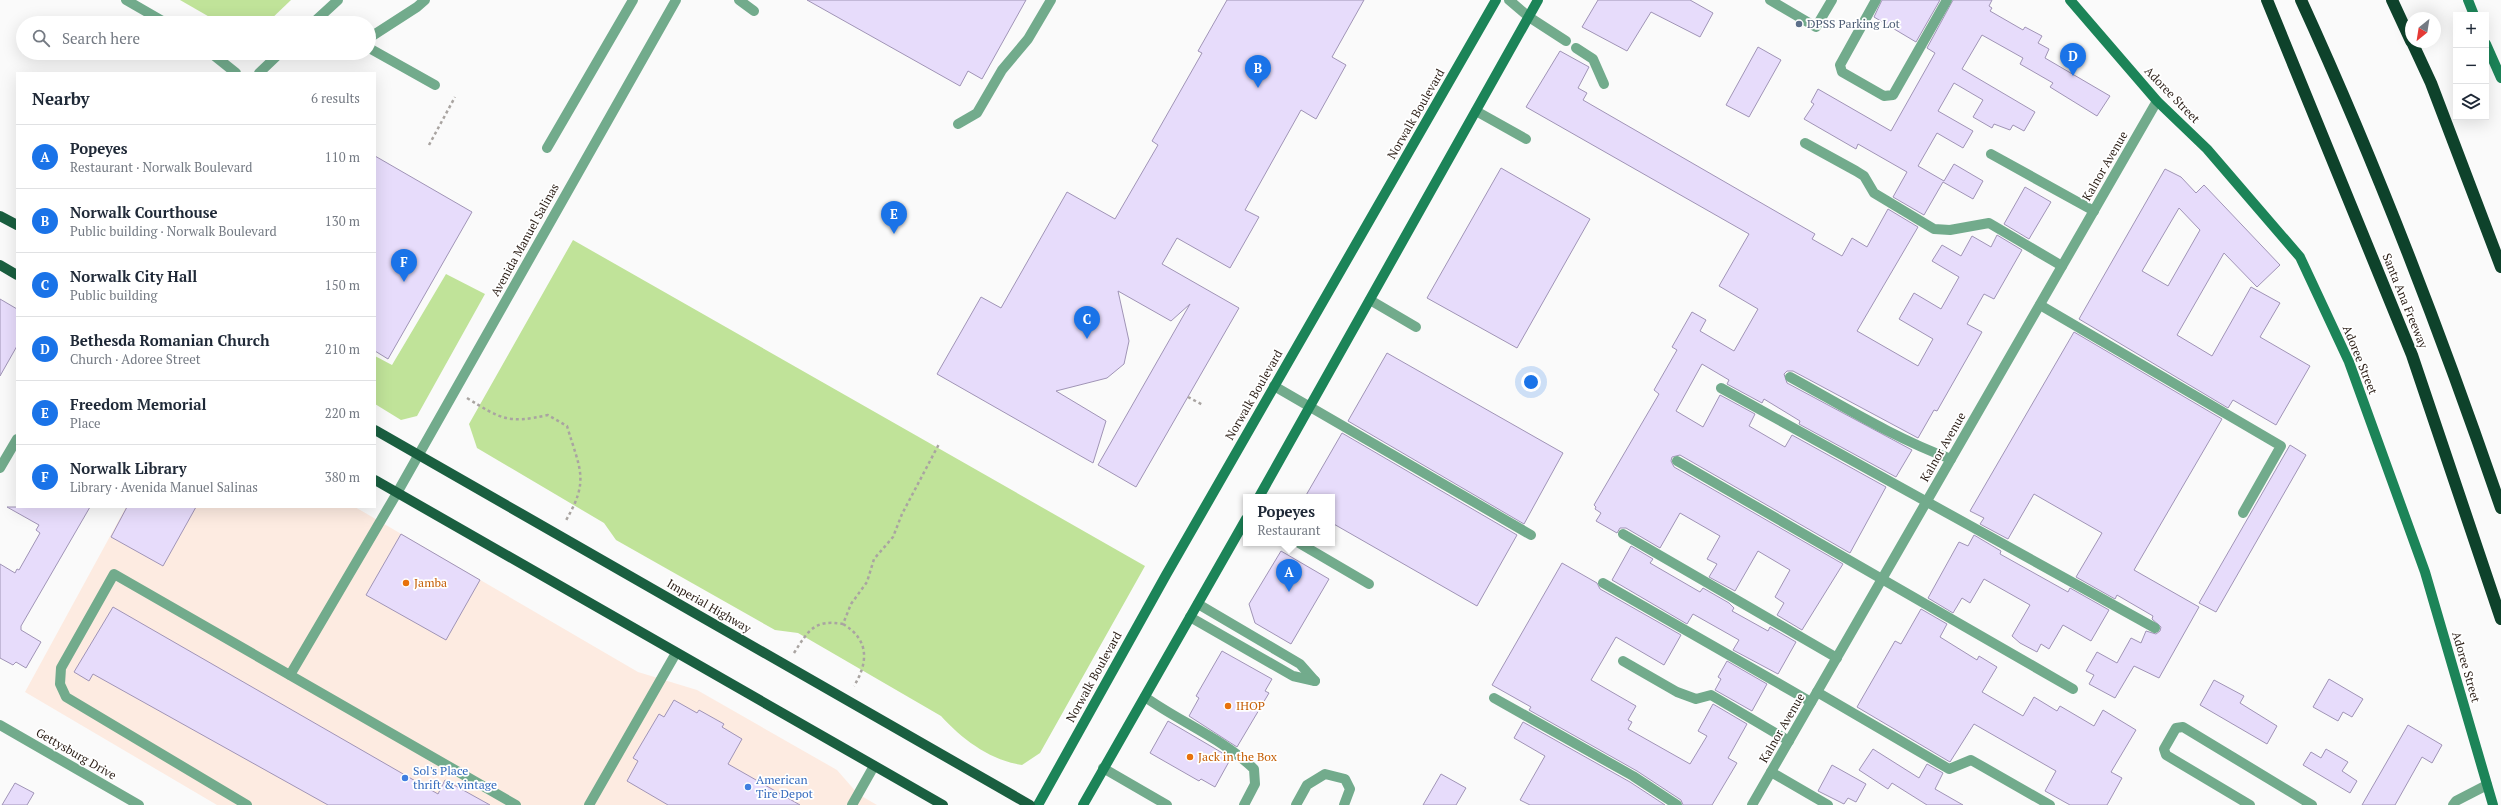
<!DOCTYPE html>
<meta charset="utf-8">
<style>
:root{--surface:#fff;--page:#f6f6f7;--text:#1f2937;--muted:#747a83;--line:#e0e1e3;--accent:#1a73e8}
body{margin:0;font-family:"PT Serif",serif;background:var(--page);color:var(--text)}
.controls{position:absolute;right:12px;top:12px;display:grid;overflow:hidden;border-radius:0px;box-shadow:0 4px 16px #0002}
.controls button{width:36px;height:36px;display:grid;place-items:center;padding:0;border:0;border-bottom:1px solid var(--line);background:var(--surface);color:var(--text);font:20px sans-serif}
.compass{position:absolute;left:2405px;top:12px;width:36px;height:36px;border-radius:50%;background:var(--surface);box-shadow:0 4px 16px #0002;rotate:210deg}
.you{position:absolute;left:1531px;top:382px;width:14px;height:14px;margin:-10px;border:3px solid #fff;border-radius:50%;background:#1a73e8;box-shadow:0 0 0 6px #1a73e833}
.badge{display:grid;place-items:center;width:26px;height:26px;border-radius:50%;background:var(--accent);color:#fff;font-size:13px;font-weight:700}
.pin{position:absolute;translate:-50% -33px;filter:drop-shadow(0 1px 2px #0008)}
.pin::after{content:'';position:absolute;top:21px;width:14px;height:12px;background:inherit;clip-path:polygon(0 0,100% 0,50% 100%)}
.popup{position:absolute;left:1243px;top:494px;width:92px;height:52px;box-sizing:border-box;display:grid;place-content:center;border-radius:0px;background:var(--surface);filter:drop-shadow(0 1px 3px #0005);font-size:13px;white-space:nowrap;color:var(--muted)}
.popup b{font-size:15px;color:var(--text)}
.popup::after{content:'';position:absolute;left:50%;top:100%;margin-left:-8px;border:8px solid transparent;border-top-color:var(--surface)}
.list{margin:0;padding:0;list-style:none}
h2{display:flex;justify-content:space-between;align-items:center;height:52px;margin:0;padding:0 16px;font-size:17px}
h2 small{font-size:13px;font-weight:400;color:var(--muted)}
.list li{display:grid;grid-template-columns:26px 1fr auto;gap:12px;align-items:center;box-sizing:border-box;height:64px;padding:0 16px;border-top:1px solid var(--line)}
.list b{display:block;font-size:15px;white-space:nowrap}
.list p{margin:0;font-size:13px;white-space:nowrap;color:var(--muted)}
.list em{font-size:13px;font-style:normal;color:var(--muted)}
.icon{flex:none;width:22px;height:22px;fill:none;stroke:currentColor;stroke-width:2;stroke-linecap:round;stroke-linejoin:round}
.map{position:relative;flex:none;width:2501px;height:805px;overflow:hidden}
.search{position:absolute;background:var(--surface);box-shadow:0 4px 16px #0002;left:16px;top:16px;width:360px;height:44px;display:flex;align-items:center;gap:10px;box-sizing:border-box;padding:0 14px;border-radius:22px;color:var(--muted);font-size:15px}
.panel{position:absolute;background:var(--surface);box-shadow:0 4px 16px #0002;left:16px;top:72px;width:360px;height:436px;border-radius:0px}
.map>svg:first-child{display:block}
.built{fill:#fdebe1}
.green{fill:#c0e399}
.building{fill:#e7dcfb;stroke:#a094b6;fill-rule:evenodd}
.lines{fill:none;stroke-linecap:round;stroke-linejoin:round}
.path{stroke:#a9a4a1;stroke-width:2.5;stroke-dasharray:3 3;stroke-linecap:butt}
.service{stroke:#72ab8c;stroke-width:10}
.minor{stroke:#72ab8c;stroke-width:10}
.tertiary{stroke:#72ab8c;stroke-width:10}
.secondary{stroke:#1c8458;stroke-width:10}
.primary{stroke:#1a5f40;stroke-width:10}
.motorway{stroke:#0e422b;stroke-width:12}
.service-dot{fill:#5c6f8a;stroke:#fff;stroke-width:1.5}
.food-dot{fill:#e8710a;stroke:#fff;stroke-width:1.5}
.shop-dot{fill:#3f7fe0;stroke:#fff;stroke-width:1.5}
.labels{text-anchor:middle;stroke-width:3.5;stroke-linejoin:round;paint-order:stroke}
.service-label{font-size:12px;fill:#4e5e75;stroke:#fff;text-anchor:start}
.street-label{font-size:12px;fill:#2b1e16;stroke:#fff}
.food-label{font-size:12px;fill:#c56008;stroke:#fff;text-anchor:start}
.shop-label{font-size:12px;fill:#366cbe;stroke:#fff;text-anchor:start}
</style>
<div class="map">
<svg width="2501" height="805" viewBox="0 0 2501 805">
<rect width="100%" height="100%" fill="#fafafa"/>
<polygon class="built" points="126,507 355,507 638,672 697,690 837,770 858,794 877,805 217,805 25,692"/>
<g class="green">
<polygon points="180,0 291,0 267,23 220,23"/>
<path d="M573 240 1145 566 1040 753 1022 765C990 760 963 740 941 716L798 633 775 630 616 540 604 523 477 448 469 424Z"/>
<polygon points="446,274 485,294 417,416 401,420 375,404 375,356 392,365"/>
</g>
<g class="building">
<polygon points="807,0 1026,0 982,79 968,71 960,86"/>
<polygon points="1227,0 1364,0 1332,57 1346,65 1316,119 1301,110 1245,210 1259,217 1230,268 1177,238 1162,264 1239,308 1136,487 1098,465 1190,304 1171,321 1118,291 1129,341 1124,364 1107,378 1056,391 1106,421 1093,463 937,374 981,297 1001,308 1067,192 1115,219 1158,145 1152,141 1202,53 1198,51"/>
<polygon points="1598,0 1690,0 1713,13 1700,37 1651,12 1627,51 1582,27"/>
<polygon points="1882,0 1940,0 1916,42 1874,17"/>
<polygon points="1953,0 1992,0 1989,6 1992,8 1990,11 2023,30 2025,27 2042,36 2038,43 2049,49 2045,58 2110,96 2097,116 2050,87 2053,83 2020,64 2023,58 1982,35 1962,69 2035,112 2024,131 2013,125 2010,130 1994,124 1992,128 1973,117 1983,100 1954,83 1938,111 1973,131 1963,148 1937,133 1918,166 1944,181 1954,164 1983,181 1973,199 1943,182 1924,215 1893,197 1907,172 1858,144 1856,149 1804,119 1814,104 1811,102 1818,89 1891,131 1935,53 1927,48"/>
<polygon points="1758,47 1781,60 1749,117 1726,105"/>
<polygon points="1560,51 1589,67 1578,88 1587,93 1583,100 1815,234 1812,239 1842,256 1852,238 1867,247 1888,209 1918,227 1857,331 1918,366 1933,339 1899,319 1914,293 1941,309 1959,277 1932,261 1942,245 1961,256 1972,236 1991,247 1997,235 2022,250 1994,299 1984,294 1967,324 1982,332 1937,411 1934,410 1918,438 1793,371 1787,371 1784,374 1787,383 1912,450 1896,477 1799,424 1800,421 1764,399 1762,403 1727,384 1729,380 1702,364 1676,411 1703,427 1720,395 1755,414 1749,426 1785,447 1792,435 1886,487 1850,553 1680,455 1672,457 1671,461 1674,467 1843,564 1802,630 1777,615 1784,603 1775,597 1790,570 1758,551 1735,591 1709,577 1717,564 1707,559 1720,536 1680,513 1660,548 1626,528 1620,528 1617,533 1596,521 1601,513 1595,509 1596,507 1594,505 1659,394 1654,390 1677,350 1672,347 1692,312 1706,320 1700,331 1734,351 1758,309 1719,286 1749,234 1526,107"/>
<polygon points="375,156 472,212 388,359 375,351"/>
<polygon points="1501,168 1590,219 1517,348 1427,298"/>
<path d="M2165 169 2181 177 2196 193 2204 185 2280 265 2257 287 2224 253 2177 335 2212 356 2251 287 2280 303 2260 337 2310 366 2276 425 2233 400 2228 408 2079 319ZM2179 208 2200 230 2168 286 2142 271Z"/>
<polygon points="2025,187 2051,202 2029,239 2004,224"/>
<polygon points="0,299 17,309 17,346 0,376"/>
<polygon points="2074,332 2222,419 2134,570 2199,607 2159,678 2134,666 2115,698 2089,684 2094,675 2086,671 2097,652 2117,663 2131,638 2141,643 2146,631 2156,634 2160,631 2161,627 2152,619 2153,616 2117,595 2115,599 2076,577 2102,533 2034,494 2008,539 1980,524 1984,518 1970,511"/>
<polygon points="1387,353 1563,453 1524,524 1348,421"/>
<polygon points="1342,433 1517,535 1477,606 1332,523 1332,497 1305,497"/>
<polygon points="2290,445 2306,455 2216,612 2199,603"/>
<polygon points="7,507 90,507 21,626 21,630 41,642 26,668 16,662 13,665 0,658 0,564 15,573 17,569 19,570 40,533 36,530 39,525"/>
<polygon points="127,507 196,507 163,566 111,537"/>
<polygon points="401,534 480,580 446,640 366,595"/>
<polygon points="1974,535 2001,551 2000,554 2068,592 2070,588 2109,610 2091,641 2063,625 2049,649 2041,644 2037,652 2020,643 2012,636 2030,605 1984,579 1970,603 1962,598 1953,613 1928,598 1959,542 1968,546"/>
<polygon points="1631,546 1653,559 1650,563 1700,592 1703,588 1729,603 1734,608 1732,611 1768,631 1770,627 1796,642 1778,674 1733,650 1739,640 1693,614 1687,624 1612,580"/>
<polygon points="1281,551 1329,579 1291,644 1255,623 1249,604"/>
<polygon points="1562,563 1597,583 1600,589 1681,635 1664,665 1616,637 1591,680 1636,706 1628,720 1632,722 1628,729 1690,764 1707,736 1698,731 1713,704 1747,724 1728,758 1737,763 1712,805 1683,805 1681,800 1637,771 1529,710 1531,707 1492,685"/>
<polygon points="113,607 438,794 445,780 490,805 328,805 93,674 89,681 74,672"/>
<polygon points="1921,609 1947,624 1940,637 1977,660 1979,656 1997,667 1982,692 2023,716 2034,697 2057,711 2060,706 2094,726 2103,710 2136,730 2111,772 2122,778 2107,805 2070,805 2045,791 2056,771 1974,724 1950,762 1857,707 1895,641 1901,644"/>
<polygon points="1222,651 1272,679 1265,691 1269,693 1237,747 1189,716 1199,698 1196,696"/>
<polygon points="1727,661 1767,684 1752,711 1715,690 1721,679 1718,677"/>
<polygon points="2329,679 2363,699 2352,717 2343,712 2338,721 2313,707"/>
<polygon points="2214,680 2244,696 2240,703 2277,726 2267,744 2200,705"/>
<polygon points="674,700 697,713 699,710 724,724 722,727 742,739 728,764 800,805 668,805 627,781 638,761 633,758 659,714 664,717"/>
<polygon points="1168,721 1231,758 1215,787 1201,779 1199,781 1150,753"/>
<polygon points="1523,722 1630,782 1665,805 1530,805 1520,800 1545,756 1514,738"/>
<polygon points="2408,725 2442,745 2432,763 2422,757 2395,805 2362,805"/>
<polygon points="1873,749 1919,778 1927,764 1943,773 1935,789 1963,805 1927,805 1892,783 1888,789 1859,770"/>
<polygon points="2326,749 2348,762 2342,771 2357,781 2350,793 2303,765 2311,752 2321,758"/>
<polygon points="1832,765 1866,784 1856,802 1848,798 1844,804 1818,791"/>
<polygon points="1441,774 1466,788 1456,805 1423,805"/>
<polygon points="15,783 34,793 27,805 2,805"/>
</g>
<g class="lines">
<g class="path">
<polyline points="429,145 455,97"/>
<polyline points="1188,397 1203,405"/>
<path d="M467 398C501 419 508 424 548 415L567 426C580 470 590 480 565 522"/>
<path d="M843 624C870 640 868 663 854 686"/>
<path d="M794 653C808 631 814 619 843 624L851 604 867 582 874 559 893 537 902 514 939 444"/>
</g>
<g class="service">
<polyline points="126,0 166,23"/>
<polyline points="739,0 754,11"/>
<polyline points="1770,0 1816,27 1832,0"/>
<polyline points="1876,0 1840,65 1842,72 1884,96 1893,95 1947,0"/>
<polyline points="1529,17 1566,41"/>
<polyline points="318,19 326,23"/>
<polyline points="369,38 417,7 425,0"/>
<polyline points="369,48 435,85"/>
<polyline points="1576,48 1593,59 1604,84"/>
<polyline points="211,53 236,73"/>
<polyline points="1476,111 1526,139"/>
<polyline points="958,124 977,113 1002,70 1028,39 1051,0"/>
<polyline points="1805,143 1856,171 1864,176 1874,193 1934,229 1950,230 1989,223 2062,266"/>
<polyline points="547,148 633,0"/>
<polyline points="1991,154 2094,211"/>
<polyline points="1370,300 1416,327"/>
<polyline points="2040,305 2281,446 2243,513"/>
<path d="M1790 377C1843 406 1894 438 1951 459"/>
<polyline points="1274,386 1531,535"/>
<polyline points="1721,388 2155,628"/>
<polyline points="1677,461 2073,689"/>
<polyline points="1623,534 1837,658"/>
<polyline points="1299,543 1369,584"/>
<polyline points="1603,583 1811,702"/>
<polyline points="1198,604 1300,664 1315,681"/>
<polyline points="1190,617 1293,676 1315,681"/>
<polyline points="1623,661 1677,692 1696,699 1711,695 1789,741"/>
<polyline points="290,675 397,493"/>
<polyline points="1817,692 1949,769 1971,760 2050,805"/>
<path d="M1145 697C1180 722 1223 739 1254 769L1255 784 1244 805"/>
<polyline points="1494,698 1633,776 1677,805"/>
<polyline points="1103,768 1167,805"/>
<polyline points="1771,772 1828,805"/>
<polyline points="247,805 66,697 60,684 61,668 114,574 516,805"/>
<polyline points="589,805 676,653"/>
<polyline points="852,805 874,766"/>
<polyline points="1296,805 1307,785 1325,774 1345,779 1350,789 1344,805"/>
<polyline points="2250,805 2166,755 2164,749 2176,728 2183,727 2312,805"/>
</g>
<g class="minor">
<polyline points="313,23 338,0"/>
<polyline points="259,73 280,53"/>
<polyline points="0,468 17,439"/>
<polyline points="397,493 676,0"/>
<polyline points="0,725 139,805"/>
<polyline points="1752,805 2157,101"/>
<polyline points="2453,805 2456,801 2487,785"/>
</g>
<polyline class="tertiary" points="1509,0 1529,17"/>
<g class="secondary">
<polyline points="2070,0 2157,101 2207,149 2300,257 2349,362 2425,572 2493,805"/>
<polyline points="2468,0 2474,15"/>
<polyline points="2486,44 2501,78"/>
<polyline points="1259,497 1538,0"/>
<polyline points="1038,805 1166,575 1496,0"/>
<polyline points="1083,805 1246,519"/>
</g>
<g class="primary">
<polyline points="0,216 17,225"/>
<polyline points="0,265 17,275"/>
<polyline points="375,430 1030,805"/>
<polyline points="375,480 943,805"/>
</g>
<g class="motorway">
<polyline points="2267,0 2412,355 2501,619"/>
<path d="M2301 0C2377 166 2442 336 2501 508"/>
<polyline points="2392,0 2411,41"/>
<polyline points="2412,42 2431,83 2501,267"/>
</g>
</g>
<circle class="service-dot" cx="1799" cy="24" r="4"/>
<g class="food-dot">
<circle cx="406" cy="583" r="4"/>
<circle cx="1228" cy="706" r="4"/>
<circle cx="1190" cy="757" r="4"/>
</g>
<g class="shop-dot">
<circle cx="405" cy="778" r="4"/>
<circle cx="748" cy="787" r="4"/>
</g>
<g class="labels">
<g class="service-label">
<text x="1807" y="28">DPSS Parking Lot</text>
</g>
<g class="street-label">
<text transform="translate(2172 95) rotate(46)" y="4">Adoree Street</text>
<text transform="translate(1416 114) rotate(-60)" y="4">Norwalk Boulevard</text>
<text transform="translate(2105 166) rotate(-60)" y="4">Kalnor Avenue</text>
<text transform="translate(525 240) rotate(-61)" y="4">Avenida Manuel Salinas</text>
<text transform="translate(2405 301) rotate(68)" y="4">Santa Ana Freeway</text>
<text transform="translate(2360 360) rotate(68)" y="4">Adoree Street</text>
<text transform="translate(1254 395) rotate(-60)" y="4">Norwalk Boulevard</text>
<text transform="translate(1943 447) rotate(-60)" y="4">Kalnor Avenue</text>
<text transform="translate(709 606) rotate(30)" y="4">Imperial Highway</text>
<text transform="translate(2466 667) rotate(74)" y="4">Adoree Street</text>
<text transform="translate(1094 677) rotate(-61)" y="4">Norwalk Boulevard</text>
<text transform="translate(1782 728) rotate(-60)" y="4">Kalnor Avenue</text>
<text transform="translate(76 754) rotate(30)" y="4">Gettysburg Drive</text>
</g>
<g class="food-label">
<text x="414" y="587">Jamba</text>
<text x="1236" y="710">IHOP</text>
<text x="1198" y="761">Jack in the Box</text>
</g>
<g class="shop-label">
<text x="413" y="775">Sol's Place<tspan x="413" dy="14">thrift &amp; vintage</tspan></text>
<text x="756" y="784">American<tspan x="756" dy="14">Tire Depot</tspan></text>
</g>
</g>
</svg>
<div class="controls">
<button>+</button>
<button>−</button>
<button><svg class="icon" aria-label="layers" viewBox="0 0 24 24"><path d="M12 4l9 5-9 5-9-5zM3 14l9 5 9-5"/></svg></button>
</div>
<svg class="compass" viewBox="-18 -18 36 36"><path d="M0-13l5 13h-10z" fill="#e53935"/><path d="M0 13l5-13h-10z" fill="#747a83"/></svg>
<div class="you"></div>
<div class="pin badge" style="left:1289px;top:592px">A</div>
<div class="popup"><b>Popeyes</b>Restaurant</div>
<div class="pin badge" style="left:1258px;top:88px">B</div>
<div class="pin badge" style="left:1087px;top:339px">C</div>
<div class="pin badge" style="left:2073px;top:76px">D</div>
<div class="pin badge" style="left:894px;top:234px">E</div>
<div class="pin badge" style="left:404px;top:282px">F</div>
<div class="search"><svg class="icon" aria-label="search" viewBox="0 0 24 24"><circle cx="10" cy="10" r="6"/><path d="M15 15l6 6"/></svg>Search here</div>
<section class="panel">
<h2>Nearby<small>6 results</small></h2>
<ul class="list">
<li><span class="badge">A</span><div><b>Popeyes</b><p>Restaurant · Norwalk Boulevard</p></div><em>110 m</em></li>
<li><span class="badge">B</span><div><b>Norwalk Courthouse</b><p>Public building · Norwalk Boulevard</p></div><em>130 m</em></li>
<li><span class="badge">C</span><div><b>Norwalk City Hall</b><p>Public building</p></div><em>150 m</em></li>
<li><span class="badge">D</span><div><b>Bethesda Romanian Church</b><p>Church · Adoree Street</p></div><em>210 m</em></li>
<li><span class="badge">E</span><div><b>Freedom Memorial</b><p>Place</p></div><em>220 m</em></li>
<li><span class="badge">F</span><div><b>Norwalk Library</b><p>Library · Avenida Manuel Salinas</p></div><em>380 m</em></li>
</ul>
</section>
</div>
